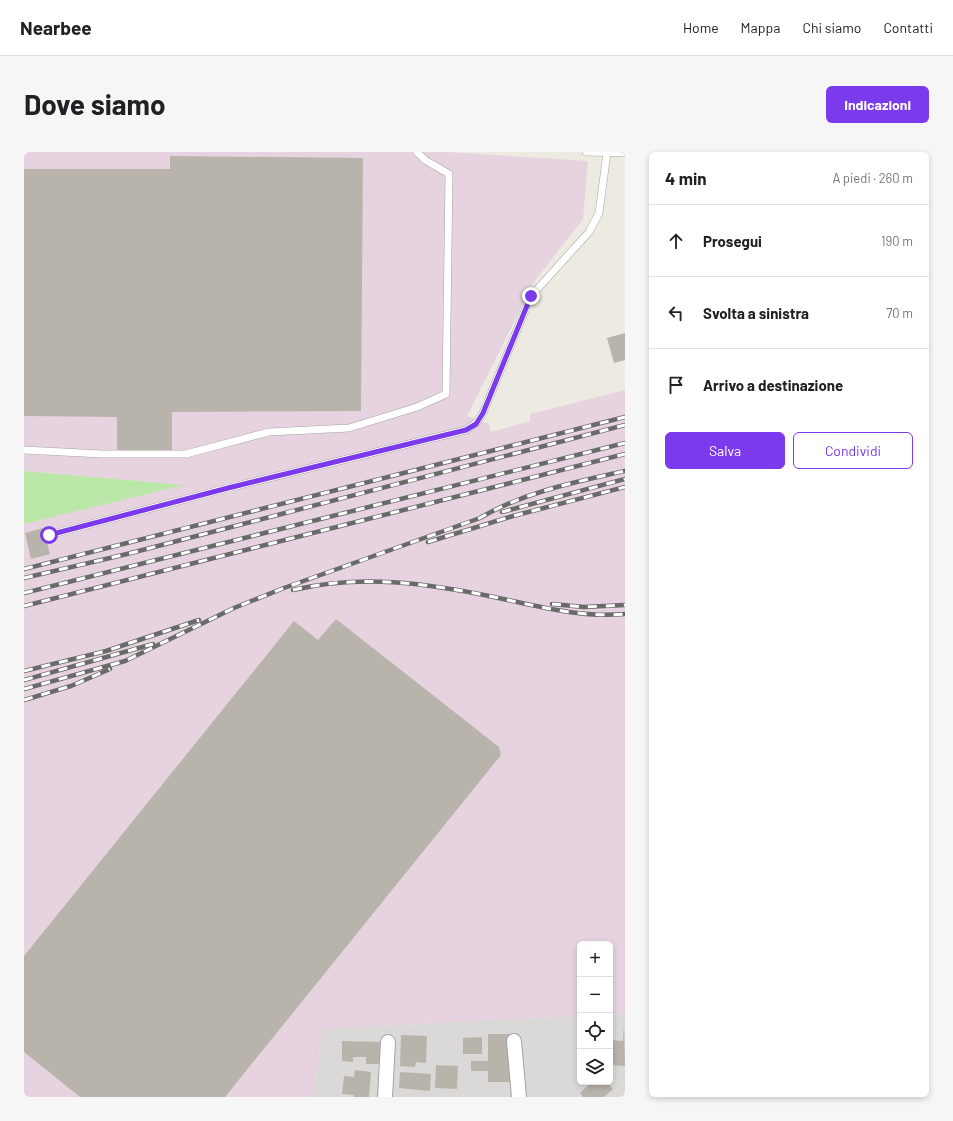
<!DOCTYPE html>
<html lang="it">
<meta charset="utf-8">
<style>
:root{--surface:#fff;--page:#f6f6f6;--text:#202124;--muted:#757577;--line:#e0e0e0;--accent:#7c3aed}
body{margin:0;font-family:Barlow,sans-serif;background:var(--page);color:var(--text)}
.controls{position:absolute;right:12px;bottom:12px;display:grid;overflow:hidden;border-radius:6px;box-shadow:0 2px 6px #0003}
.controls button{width:36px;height:36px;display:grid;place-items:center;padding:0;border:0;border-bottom:1px solid var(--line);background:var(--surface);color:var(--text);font:20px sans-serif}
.stop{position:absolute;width:12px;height:12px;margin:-9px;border:3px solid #7c3aed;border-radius:50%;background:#fff}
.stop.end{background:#7c3aed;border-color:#fff;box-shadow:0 1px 4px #0008}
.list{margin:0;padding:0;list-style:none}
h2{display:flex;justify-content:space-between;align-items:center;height:52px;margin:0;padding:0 16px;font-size:17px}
h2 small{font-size:13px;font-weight:400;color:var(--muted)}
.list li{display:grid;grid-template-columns:26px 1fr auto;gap:12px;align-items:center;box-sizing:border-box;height:72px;padding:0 16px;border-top:1px solid var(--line)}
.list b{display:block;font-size:15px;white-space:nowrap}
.list em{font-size:13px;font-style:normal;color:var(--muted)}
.actions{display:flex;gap:8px;padding:12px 16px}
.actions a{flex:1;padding:9px 0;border:1px solid var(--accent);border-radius:6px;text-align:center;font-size:14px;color:var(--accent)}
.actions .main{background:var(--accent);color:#fff}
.icon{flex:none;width:22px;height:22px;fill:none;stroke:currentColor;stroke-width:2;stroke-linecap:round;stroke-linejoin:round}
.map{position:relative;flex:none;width:601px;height:945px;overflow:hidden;border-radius:6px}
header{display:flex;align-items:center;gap:24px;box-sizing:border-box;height:56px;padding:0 20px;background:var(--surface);border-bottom:1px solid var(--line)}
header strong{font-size:19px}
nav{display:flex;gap:22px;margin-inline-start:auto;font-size:14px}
.intro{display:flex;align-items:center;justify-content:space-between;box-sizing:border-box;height:96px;padding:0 24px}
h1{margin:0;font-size:28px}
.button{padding:10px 18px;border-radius:6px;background:var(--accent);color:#fff;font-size:14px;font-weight:700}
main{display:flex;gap:24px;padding:0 24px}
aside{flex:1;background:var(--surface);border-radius:6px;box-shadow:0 2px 6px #0003}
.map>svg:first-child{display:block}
.residential{fill:#dad9d8}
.industrial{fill:#e6d3df}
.grass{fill:#bae7a7}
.building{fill:#b9b4ab}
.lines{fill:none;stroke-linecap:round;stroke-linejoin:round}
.service-casing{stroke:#a3a3a3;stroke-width:8}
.minor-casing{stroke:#a3a3a3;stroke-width:16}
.service{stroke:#fff;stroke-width:7}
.minor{stroke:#fff;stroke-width:14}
.rail-casing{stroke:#6a6a6a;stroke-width:4.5}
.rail{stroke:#fff;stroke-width:3;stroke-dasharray:9;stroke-linecap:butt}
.route{stroke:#7c3aed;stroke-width:5}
</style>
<header>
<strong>Nearbee</strong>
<nav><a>Home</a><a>Mappa</a><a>Chi siamo</a><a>Contatti</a></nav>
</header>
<div class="intro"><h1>Dove siamo</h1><a class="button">Indicazioni</a></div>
<main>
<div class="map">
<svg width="601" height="945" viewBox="0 0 601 945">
<rect width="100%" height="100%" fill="#edebe1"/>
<polygon class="residential" points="601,862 601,945 289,945 299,877 556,864 556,930 586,930 586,863"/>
<polygon class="industrial" points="0,0 423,0 564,9 559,67 510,130 443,264 465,272 467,280 506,269 506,262 601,238 601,862 586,863 586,792 556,792 556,864 299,877 289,945 0,945 0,372 158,333 0,319"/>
<polygon class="grass" points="0,319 160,333 0,372"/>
<g class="building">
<polygon points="146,4 339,6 337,259 148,260 148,302 93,301 93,265 0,264 0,17 146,17"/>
<polygon points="601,181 601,208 590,211 583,186"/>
<polygon points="19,376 26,402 7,407 1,381"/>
<polygon points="312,467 475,595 477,603 201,945 56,945 0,900 0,804 270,469 294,488"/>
<polygon points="600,871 601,914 586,913 586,888 599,889"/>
<polygon points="464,882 488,882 487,930 464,930 464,919 447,919 447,909 464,909"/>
<polygon points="377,883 403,884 402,911 392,910 391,915 376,914"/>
<polygon points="458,885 458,902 439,902 439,886"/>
<polygon points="318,889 358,890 358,912 342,912 342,905 329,905 329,910 318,909"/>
<polygon points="412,913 434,914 433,937 411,936"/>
<polygon points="331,918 347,920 345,945 330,945 330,943 318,942 320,924 330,925"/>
<polygon points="376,920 407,922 406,939 375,936"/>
<polygon points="568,930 583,930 589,937 580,945 559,945 556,941"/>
</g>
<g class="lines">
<defs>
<g id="service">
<polyline points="562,0 601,1"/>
<polyline points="0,298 78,302 162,302 245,280 325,276 393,255 422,242 425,22 401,8 393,0"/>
<polyline points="25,383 204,336 442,278 452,271 459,261 507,144 565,80 575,61 583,1"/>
</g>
<g id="minor">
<polyline points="490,889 495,945"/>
<polyline points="361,945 364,890"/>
</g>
</defs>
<use href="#service" class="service-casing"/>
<use href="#minor" class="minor-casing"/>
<use href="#service" class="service"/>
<use href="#minor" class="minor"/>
<defs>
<g id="rail">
<polyline points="478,360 601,327"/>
<polyline points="404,390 489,364 601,335"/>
<polyline points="0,417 601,265"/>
<polyline points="0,426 103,402 601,273"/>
<path d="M269 438C337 422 402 431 470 445 513 454 556 466 601 462"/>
<polyline points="0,441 601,291"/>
<polyline points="528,452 560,455 601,453"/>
<polyline points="0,454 601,302"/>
<polyline points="0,519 82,499 175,468"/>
<polyline points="0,528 129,492"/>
<path d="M0 537 101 509 210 456 260 436 456 366C500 340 552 330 601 319"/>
<polyline points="0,548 47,534 86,517"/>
</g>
</defs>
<use href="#rail" class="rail-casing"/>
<use href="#rail" class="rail"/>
</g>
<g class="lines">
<polyline class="route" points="25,383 204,336 442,278 452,272 459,261 507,144"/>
</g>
</svg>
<div class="controls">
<button>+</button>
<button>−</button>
<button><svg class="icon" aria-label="locate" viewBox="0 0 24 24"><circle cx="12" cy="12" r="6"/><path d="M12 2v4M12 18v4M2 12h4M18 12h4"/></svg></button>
<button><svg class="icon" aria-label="layers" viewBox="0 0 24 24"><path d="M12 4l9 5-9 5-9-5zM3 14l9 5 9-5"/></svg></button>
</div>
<div class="stop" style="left:25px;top:383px"></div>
<div class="stop end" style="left:507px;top:144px"></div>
</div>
<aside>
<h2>4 min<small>A piedi · 260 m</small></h2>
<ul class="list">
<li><svg class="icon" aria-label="ahead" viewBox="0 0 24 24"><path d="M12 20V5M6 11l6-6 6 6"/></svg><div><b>Prosegui</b></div><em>190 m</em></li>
<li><svg class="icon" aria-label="left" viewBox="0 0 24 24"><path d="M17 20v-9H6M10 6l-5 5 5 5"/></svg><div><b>Svolta a sinistra</b></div><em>70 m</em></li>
<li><svg class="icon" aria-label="arrive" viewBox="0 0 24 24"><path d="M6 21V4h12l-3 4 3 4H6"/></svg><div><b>Arrivo a destinazione</b></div></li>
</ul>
<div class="actions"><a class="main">Salva</a><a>Condividi</a></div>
</aside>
</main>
